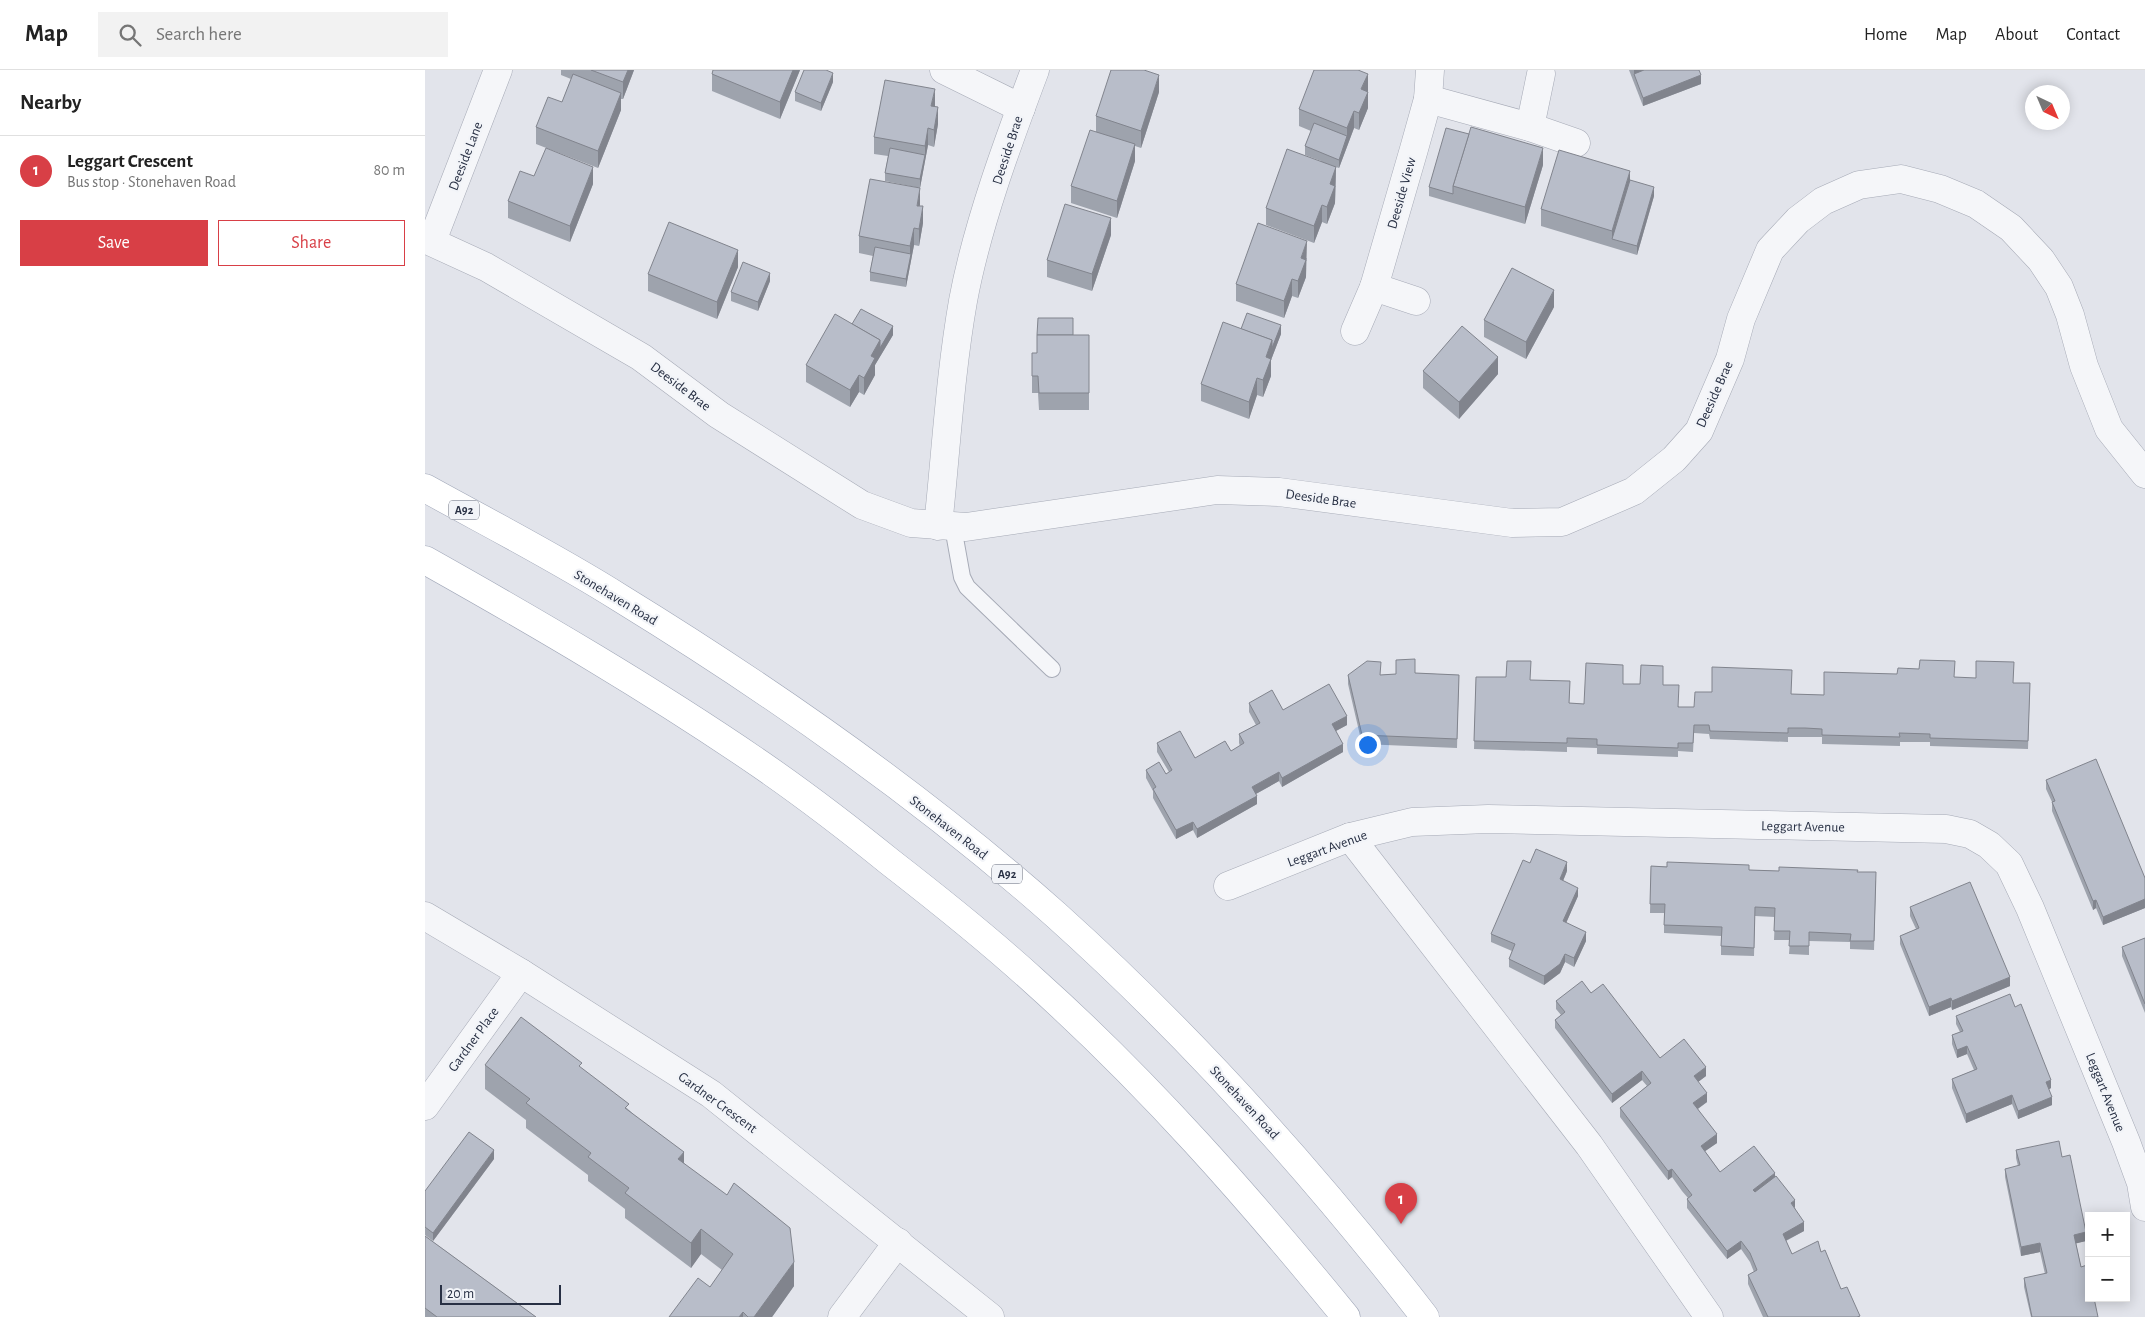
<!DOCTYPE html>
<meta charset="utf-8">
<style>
:root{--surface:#fff;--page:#f2f2f2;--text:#222;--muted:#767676;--line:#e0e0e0;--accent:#d83f46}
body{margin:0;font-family:"Alegreya Sans",sans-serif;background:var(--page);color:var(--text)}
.controls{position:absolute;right:15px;bottom:15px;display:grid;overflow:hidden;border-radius:0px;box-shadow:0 2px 12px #0003}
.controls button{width:45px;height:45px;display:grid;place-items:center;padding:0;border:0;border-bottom:1px solid var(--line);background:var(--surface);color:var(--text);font:25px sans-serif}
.compass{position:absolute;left:1600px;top:15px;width:45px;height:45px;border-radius:50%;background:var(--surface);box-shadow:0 2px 12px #0003;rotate:136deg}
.scale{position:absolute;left:15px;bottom:12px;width:121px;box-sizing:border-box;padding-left:5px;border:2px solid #283044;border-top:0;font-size:14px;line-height:18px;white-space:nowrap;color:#283044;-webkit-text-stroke:4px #f2f4f8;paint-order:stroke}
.you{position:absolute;left:942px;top:674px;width:18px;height:18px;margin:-12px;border:4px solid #fff;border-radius:50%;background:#1a73e8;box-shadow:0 0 0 8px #1a73e833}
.badge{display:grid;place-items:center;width:32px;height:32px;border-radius:50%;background:var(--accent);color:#fff;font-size:16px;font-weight:700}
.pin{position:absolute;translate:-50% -41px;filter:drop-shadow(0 1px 2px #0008)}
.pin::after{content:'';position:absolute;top:26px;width:18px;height:15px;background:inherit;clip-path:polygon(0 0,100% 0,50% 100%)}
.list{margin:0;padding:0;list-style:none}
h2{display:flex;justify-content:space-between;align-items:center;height:65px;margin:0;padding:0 20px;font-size:21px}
h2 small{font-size:16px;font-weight:400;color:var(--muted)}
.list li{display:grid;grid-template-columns:32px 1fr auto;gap:15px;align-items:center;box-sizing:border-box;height:70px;padding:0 20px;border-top:1px solid var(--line)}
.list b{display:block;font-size:19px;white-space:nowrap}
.list p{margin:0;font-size:16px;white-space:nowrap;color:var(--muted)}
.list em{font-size:16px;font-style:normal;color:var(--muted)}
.actions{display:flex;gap:10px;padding:15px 20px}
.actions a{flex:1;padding:11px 0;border:1px solid var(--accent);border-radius:0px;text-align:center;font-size:18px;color:var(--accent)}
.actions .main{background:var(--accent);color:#fff}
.icon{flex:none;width:28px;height:28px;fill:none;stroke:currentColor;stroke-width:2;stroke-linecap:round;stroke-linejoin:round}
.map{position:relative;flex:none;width:1720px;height:1247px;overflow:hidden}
header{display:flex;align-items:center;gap:30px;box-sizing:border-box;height:70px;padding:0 25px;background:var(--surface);border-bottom:1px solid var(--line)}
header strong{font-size:24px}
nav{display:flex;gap:28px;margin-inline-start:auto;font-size:18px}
.search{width:350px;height:45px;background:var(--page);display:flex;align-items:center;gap:12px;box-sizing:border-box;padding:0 18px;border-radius:0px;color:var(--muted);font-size:19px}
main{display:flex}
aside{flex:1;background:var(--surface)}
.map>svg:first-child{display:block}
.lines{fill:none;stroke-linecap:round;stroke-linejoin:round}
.service-casing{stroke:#a6aab6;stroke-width:18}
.minor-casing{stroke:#a6aab6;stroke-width:29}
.primary-casing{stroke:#a0a7b8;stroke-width:29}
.service{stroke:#f5f6f9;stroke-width:16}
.minor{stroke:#f5f6f9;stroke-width:28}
.primary{stroke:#fff;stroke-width:28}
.wall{fill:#9ea3ad}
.shaded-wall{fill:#81848d}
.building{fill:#b8bdc9;stroke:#81848d}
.labels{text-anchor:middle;stroke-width:4.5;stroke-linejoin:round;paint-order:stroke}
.shield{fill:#f2f4f8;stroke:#656b7a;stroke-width:1}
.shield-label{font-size:12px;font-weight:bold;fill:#283044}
.street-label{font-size:14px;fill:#283044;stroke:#f2f4f8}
</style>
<header>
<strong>Map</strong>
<div class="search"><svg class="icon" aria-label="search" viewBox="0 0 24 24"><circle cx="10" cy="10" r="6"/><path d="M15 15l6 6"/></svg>Search here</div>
<nav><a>Home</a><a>Map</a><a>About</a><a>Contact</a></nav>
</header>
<main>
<aside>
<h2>Nearby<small></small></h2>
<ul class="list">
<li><span class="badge">1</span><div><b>Leggart Crescent</b><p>Bus stop · Stonehaven Road</p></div><em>80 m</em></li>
</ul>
<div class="actions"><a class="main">Save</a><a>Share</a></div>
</aside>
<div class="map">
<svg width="1720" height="1247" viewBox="0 0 1720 1247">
<rect width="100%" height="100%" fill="#e2e4eb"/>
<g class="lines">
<defs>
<polyline id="service" points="528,457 537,507 542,517 627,599"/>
<g id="minor">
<polyline points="519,0 596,38"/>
<polyline points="1003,29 1105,57 1151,73"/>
<polyline points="1105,57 1116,4"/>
<polyline points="0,169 61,197 216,287 294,345 437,435 486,453 541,457 792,420 854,422 1087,453 1137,452 1209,421 1249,389 1274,361 1305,289 1316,249 1345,180 1373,150 1398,131 1434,115 1476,109 1515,119 1551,134 1586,158 1616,190 1634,217 1645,245 1659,296 1684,359 1720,404"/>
<polyline points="7,171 73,0"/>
<polyline points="949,217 991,231"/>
<polyline points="930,261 949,217 989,79 1003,29 1005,0"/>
<path d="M513 456C521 381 525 305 538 231 552 155 583 72 610 0"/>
<polyline points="925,767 1164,1075 1284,1247"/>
<polyline points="803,816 925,767 987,752 1063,749 1521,759 1545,764 1564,775 1584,794 1605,838 1701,1072 1716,1113 1720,1137"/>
<polyline points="0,846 96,903 286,1024 565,1247"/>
<polyline points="0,1036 96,903"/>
<polyline points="417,1247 473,1172"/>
</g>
<g id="primary">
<path d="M0 418C65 454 132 488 195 528 348 622 497 726 631 845 768 968 887 1101 1000 1247"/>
<path d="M0 490C114 554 227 620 335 694 380 725 423 758 465 792 514 830 563 869 609 911 723 1013 824 1128 921 1247"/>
</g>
</defs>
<use href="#service" class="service-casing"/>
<use href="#minor" class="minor-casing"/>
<use href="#primary" class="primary-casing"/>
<use href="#service" class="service"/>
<use href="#minor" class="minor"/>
<use href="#primary" class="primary"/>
</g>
<g class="wall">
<polygon points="136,0 209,0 198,29 196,29 196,40 173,98 111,74 111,57 137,32 146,9 136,5"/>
<polygon points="288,0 375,0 355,49 287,21 287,4"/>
<polygon points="1204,0 1274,0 1276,14 1218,36"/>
<polygon points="408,12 396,41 370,31 370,22"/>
<polygon points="942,21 943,38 934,60 929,58 914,98 911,97 910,133 902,154 897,152 889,173 841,155 841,138 896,91 880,85 880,76 886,61 874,56 874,39 943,21"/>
<polygon points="734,22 716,78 710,76 710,91 692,148 646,133 646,116 671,62 671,46"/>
<polygon points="509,36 513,54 509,77 503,75 495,118 460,111 460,103 463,86 449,84 449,67"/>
<polygon points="1118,95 1100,154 1004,126 1004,117"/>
<polygon points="109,106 168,114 145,172 83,148 83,131"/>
<polygon points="1205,110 1229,126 1212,185 1116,156 1116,139"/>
<polygon points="495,136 498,153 494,176 489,175 481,217 445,211 445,202 448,186 434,183 434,166"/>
<polygon points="686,165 667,221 622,207 622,190"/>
<polygon points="882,188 881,191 881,207 873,228 867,226 859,248 811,231 811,214"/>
<polygon points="313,197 292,249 223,221 223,204"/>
<polygon points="345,211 333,241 306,231 306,222"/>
<polygon points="1129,237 1101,289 1059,267 1059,250"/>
<polygon points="427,254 468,265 450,295 450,305 439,325 434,322 425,337 381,312 381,295"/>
<polygon points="816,259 856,264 846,290 846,306 838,327 832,325 824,349 776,331 776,314"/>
<polygon points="648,265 664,265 664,340 614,340 613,323 607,323 607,283 612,283"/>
<polygon points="998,301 1073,304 1034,349 998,318"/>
<polygon points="990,603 1034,605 1032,678 937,674 923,614 923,605 956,605"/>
<polygon points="1051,607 1105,610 1145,620 1144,633 1159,634 1198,614 1238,615 1254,637 1269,637 1366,624 1399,625 1529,607 1589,613 1605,613 1603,679 1505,676 1505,672 1475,672 1475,676 1397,674 1397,667 1363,667 1363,672 1285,669 1284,664 1269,663 1268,682 1253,681 1253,687 1172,684 1172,678 1142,677 1142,682 1049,679"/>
<polygon points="824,633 858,640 922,655 911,661 918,682 857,717 854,711 831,724 832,734 772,768 768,760 751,769 728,728 728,721 721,708 721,700 741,704 744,702 732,682 732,673 770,688 806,681 815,676 814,673 814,664 831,655 824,642"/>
<polygon points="1621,710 1720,808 1720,838 1678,855 1671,838 1668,840 1627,741 1627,732 1621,719"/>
<polygon points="1226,796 1354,801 1433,802 1451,811 1449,880 1425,879 1425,872 1384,871 1384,885 1364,884 1365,870 1349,870 1350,847 1330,846 1329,886 1296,885 1296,866 1239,863 1239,843 1225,843"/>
<polygon points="1142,801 1138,811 1153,826 1141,853 1161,871 1149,897 1140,892 1135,903 1119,915 1084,897 1084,889 1087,881 1066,872 1066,864"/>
<polygon points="1485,837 1585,916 1527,940 1526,937 1504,946 1475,874 1475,866 1491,859 1485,846"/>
<polygon points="1720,868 1720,943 1697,886 1697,877"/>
<polygon points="1166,923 1235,988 1281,1006 1273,1012 1282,1032 1273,1039 1292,1073 1280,1081 1295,1102 1350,1107 1370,1138 1379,1161 1361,1171 1367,1184 1396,1182 1416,1219 1435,1247 1338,1247 1323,1214 1323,1205 1329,1202 1325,1192 1316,1179 1302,1189 1262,1138 1262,1129 1263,1128 1257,1121 1247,1107 1243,1110 1195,1047 1195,1038 1222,1016 1217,1010 1187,1033 1130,958 1130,950 1136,945 1131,939 1131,931"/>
<polygon points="1531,946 1626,1018 1624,1019 1627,1035 1593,1049 1587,1034 1541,1053 1527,1018 1527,1009 1549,1000 1542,984 1532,988 1527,974 1527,965 1535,962 1531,954"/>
<polygon points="60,995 157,999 204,1040 259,1093 369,1216 347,1247 244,1247 285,1217 297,1200 276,1184 266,1198 200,1148 200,1139 163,1111 163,1105 101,1058 101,1050 60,1019"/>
<polygon points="1591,1080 1637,1087 1661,1171 1651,1173 1656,1197 1673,1247 1606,1247 1599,1217 1599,1208 1620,1204 1615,1182 1596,1186 1580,1107 1580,1099 1593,1096 1591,1088"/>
<polygon points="69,1089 8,1171 0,1165 0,1121"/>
<polygon points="0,1166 111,1247 0,1247"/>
</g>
<g class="shaded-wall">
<polygon points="203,0 209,0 198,29 198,12"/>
<polygon points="368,0 375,0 355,49 355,32"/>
<polygon points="1209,0 1242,0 1209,4"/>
<polygon points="408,3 408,12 396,41 396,33"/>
<polygon points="943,4 943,21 936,36 936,19"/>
<polygon points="734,5 734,22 716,78 716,61"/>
<polygon points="1276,5 1276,14 1218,36 1218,28"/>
<polygon points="510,19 510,36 506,53 506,36"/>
<polygon points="943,22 943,38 934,60 934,43"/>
<polygon points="196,23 196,40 173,98 173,81"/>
<polygon points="513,37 513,54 509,77 509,60"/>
<polygon points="929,41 929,58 914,98 914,90 922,66 922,58"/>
<polygon points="503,58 503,75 495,118 495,109 500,85 500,76"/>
<polygon points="710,74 710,91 692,148 692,131"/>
<polygon points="1118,78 1118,95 1100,154 1100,137"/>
<polygon points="168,97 168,114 145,172 145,156"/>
<polygon points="911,97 910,133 902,154 902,137 905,114"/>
<polygon points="1205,101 1205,118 1187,169 1187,177 1187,161"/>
<polygon points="1229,117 1229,126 1212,185 1212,176"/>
<polygon points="495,118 495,135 492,152 492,136"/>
<polygon points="897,135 897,152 889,173 889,156"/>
<polygon points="498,136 498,153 494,176 494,159"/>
<polygon points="686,148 686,165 667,221 667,204"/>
<polygon points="489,158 489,175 481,217 481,209 485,184 485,176"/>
<polygon points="882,171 881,207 873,228 873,211 876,188"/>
<polygon points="313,180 313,197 292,249 292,232"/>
<polygon points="345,203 345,211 333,241 333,232"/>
<polygon points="867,209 867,226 859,248 859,231"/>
<polygon points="1129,220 1129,237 1101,289 1101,272"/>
<polygon points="856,255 856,264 846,290 846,306 838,327 838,310 841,287 847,270"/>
<polygon points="468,256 468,265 450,295 450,305 439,325 439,308 446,286 455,270"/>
<polygon points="1073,287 1073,304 1034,349 1034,332"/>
<polygon points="434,305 434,322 425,337 425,320"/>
<polygon points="832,308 832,325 824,349 824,332"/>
<polygon points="922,646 922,655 907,663 907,654"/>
<polygon points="918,674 918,682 857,717 857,708"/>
<polygon points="854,702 854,711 827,726 827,717"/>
<polygon points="832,726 832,734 772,768 772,759"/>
<polygon points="768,752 768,760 751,769 751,760"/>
<polygon points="1142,792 1142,801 1135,818 1135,809"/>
<polygon points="1153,818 1153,826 1138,860 1138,851"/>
<polygon points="1720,829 1720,838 1678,855 1678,847"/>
<polygon points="1671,830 1671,838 1668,840 1668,831"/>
<polygon points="1161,862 1161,871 1149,897 1149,888"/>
<polygon points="1140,884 1140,892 1135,903 1119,915 1119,906"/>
<polygon points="1585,907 1585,916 1527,940 1527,931"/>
<polygon points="1526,928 1526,937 1504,946 1504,937"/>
<polygon points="1542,976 1542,984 1532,988 1532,980"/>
<polygon points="1281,997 1281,1006 1269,1015 1269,1006"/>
<polygon points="1217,1001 1217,1010 1187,1033 1187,1024"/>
<polygon points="1626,1010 1626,1018 1621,1021 1621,1012"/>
<polygon points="1282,1023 1282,1032 1268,1042 1268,1033"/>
<polygon points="1587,1025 1587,1034 1541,1053 1541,1044"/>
<polygon points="1627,1027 1627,1035 1593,1049 1593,1041"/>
<polygon points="1292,1064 1292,1073 1276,1084 1276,1076"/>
<polygon points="69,1080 69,1089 8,1171 8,1163"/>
<polygon points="259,1082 259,1106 253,1089"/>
<polygon points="1247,1099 1247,1107 1243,1110 1243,1101"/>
<polygon points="1350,1103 1350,1112 1328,1129 1328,1120"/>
<polygon points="1370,1130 1370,1138 1366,1133"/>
<polygon points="1379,1152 1379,1161 1358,1172 1358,1164"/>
<polygon points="276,1159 276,1184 266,1198 266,1173"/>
<polygon points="1661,1162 1661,1171 1649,1174 1649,1165"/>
<polygon points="1316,1171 1316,1179 1302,1189 1302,1181"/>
<polygon points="1615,1173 1615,1182 1596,1186 1596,1177"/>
<polygon points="369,1192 369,1216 347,1247 329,1247"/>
<polygon points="318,1242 318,1247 314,1247"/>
</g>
<g class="building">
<polygon points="166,0 203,0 198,12"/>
<polygon points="288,0 368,0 355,32 287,4"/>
<polygon points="379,0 401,0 408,3 396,33 370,22"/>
<polygon points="686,0 719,0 734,5 716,61 671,46"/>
<polygon points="889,0 933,0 943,4 936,19 943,22 934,43 929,41 922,58 874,39"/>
<polygon points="1219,0 1274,0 1276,5 1218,28 1209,4"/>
<polygon points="148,4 196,23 173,81 111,57 123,27 137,32"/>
<polygon points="460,10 510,19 506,36 513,37 509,60 503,58 500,76 449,67"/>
<polygon points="889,53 922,66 914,90 880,76"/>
<polygon points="1046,57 1118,78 1100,137 1028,116"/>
<polygon points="1021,58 1044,64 1028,116 1028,124 1004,117"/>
<polygon points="665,60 710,74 692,131 646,116"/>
<polygon points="121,78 168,97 145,156 83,131 95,101 109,106"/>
<polygon points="465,78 500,85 495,109 460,103"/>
<polygon points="862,79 911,97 905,114 910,116 902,137 897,135 889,156 841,138"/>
<polygon points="1134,80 1205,101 1187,161 1116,139"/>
<polygon points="445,109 495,118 492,136 498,136 494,159 489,158 485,176 434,166"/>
<polygon points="1205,110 1229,117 1212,176 1187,169"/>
<polygon points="640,134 686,148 667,204 622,190"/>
<polygon points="244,152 313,180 292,232 223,204"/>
<polygon points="833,153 882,171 876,188 881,190 873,211 867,209 859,231 811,214"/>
<polygon points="450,177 486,184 481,209 445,202"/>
<polygon points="318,192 345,203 333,232 306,222"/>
<polygon points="1087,198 1129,220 1101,272 1059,250"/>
<polygon points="436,239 468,256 455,278 455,270 427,254"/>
<polygon points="822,243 856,255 847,278 847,270 816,259"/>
<polygon points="410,244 455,270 446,286 450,288 439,308 434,305 425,320 381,295"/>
<polygon points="613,248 648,248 648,265 612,265"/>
<polygon points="798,252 847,270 841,287 846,289 838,310 832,308 824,332 776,314"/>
<polygon points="1037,256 1073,287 1034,332 998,301"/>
<polygon points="612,265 664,265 664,323 614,323 613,306 607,306 607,283 612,283"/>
<polygon points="990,589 990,603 1034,605 1032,669 937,665 923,605 942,591 956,592 955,605 971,604 971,590"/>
<polygon points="1495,590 1530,591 1529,607 1551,608 1551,591 1589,592 1588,613 1605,613 1603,671 1505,668 1505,664 1474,663 1475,667 1397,665 1397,659 1380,658 1363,658 1363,663 1285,661 1284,655 1269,655 1268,673 1253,673 1253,678 1172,675 1172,669 1142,668 1142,673 1049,671 1051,607 1081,607 1082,591 1106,591 1105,610 1145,611 1144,633 1159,634 1161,593 1198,595 1198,614 1215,614 1216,595 1238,596 1238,615 1254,615 1253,637 1269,637 1270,622 1287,622 1287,597 1367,600 1366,624 1399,625 1399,602 1472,604 1473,598 1494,599"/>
<polygon points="904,614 922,646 907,654 918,674 857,708 854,702 827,717 832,726 772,759 768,752 751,760 728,719 731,717 721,700 734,692 741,704 747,700 732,673 755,661 770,688 800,671 806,681 819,673 814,664 835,653 824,633 847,620 858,640"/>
<polygon points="1671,689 1720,808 1720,829 1678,847 1671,830 1668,831 1627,732 1630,731 1621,710"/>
<polygon points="1111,779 1142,792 1135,809 1153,818 1138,851 1161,862 1149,888 1140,884 1135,894 1119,906 1084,889 1090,874 1066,864 1098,790 1105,793"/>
<polygon points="1242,792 1324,795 1324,800 1354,801 1354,797 1433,800 1432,802 1451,802 1449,871 1425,871 1426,864 1384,862 1384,876 1364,876 1365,861 1349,861 1350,838 1330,837 1329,878 1296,876 1297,857 1239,855 1240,834 1225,834 1226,796 1242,797"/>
<polygon points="1545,812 1585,907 1527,931 1526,928 1504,937 1475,866 1494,858 1485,837"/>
<polygon points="1720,868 1720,934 1697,877"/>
<polygon points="1157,911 1166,923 1178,914 1235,988 1259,969 1281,997 1269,1006 1282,1023 1268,1033 1292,1064 1276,1076 1295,1102 1329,1076 1350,1103 1328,1120 1330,1122 1351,1106 1370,1130 1366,1133 1379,1152 1358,1164 1367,1184 1393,1171 1396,1182 1400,1180 1416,1219 1422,1217 1435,1246 1432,1247 1343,1247 1323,1205 1332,1200 1325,1183 1316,1171 1302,1181 1262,1129 1267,1125 1247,1099 1243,1101 1195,1038 1226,1013 1217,1001 1187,1024 1130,950 1140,942 1131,931"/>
<polygon points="1585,924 1590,937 1596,934 1626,1010 1621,1012 1627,1027 1593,1041 1587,1025 1541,1044 1527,1009 1552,999 1542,976 1532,980 1527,965 1538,961 1531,946"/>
<polygon points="96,947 157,993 154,996 204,1034 200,1038 259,1082 253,1089 302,1125 309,1113 365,1158 369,1192 329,1247 323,1247 318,1242 314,1247 244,1247 273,1208 285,1217 308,1184 276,1159 266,1173 200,1123 204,1118 163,1087 166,1083 101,1033 105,1029 60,995"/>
<polygon points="44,1062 69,1080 8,1163 0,1157 0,1121"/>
<polygon points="1634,1071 1637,1087 1645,1085 1661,1162 1649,1165 1656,1197 1662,1195 1664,1202 1664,1228 1669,1228 1673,1247 1607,1247 1599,1208 1622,1203 1615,1173 1596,1177 1580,1099 1595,1095 1591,1080"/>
<polygon points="0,1166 111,1247 12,1247 0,1238"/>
</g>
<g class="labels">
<g class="shield">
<rect x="24" y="430.5" width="30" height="19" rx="4"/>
<rect x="567" y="794.5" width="30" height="19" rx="4"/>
</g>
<g class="shield-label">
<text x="39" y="444">A92</text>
<text x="582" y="808">A92</text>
</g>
<g class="street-label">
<text transform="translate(582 80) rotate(-72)" y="5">Deeside Brae</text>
<text transform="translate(40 86) rotate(-69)" y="5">Deeside Lane</text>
<text transform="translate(976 123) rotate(-74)" y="5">Deeside View</text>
<text transform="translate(256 316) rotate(37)" y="5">Deeside Brae</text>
<text transform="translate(1289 324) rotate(-66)" y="5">Deeside Brae</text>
<text transform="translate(896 428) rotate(8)" y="5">Deeside Brae</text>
<text transform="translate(191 527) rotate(31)" y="5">Stonehaven Road</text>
<text transform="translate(1378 756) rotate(1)" y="5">Leggart Avenue</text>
<text transform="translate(524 757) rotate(38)" y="5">Stonehaven Road</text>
<text transform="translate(902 778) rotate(-20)" y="5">Leggart Avenue</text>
<text transform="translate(48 969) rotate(-54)" y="5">Gardner Place</text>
<text transform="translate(1681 1022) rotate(68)" y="5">Leggart Avenue</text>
<text transform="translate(293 1032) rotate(36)" y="5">Gardner Crescent</text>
<text transform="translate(820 1032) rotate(47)" y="5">Stonehaven Road</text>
</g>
</g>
</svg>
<div class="controls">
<button>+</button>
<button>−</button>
</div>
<svg class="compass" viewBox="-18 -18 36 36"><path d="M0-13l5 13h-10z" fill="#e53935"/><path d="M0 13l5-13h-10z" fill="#767676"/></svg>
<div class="scale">20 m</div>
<div class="you"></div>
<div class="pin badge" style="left:976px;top:1154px">1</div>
</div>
</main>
